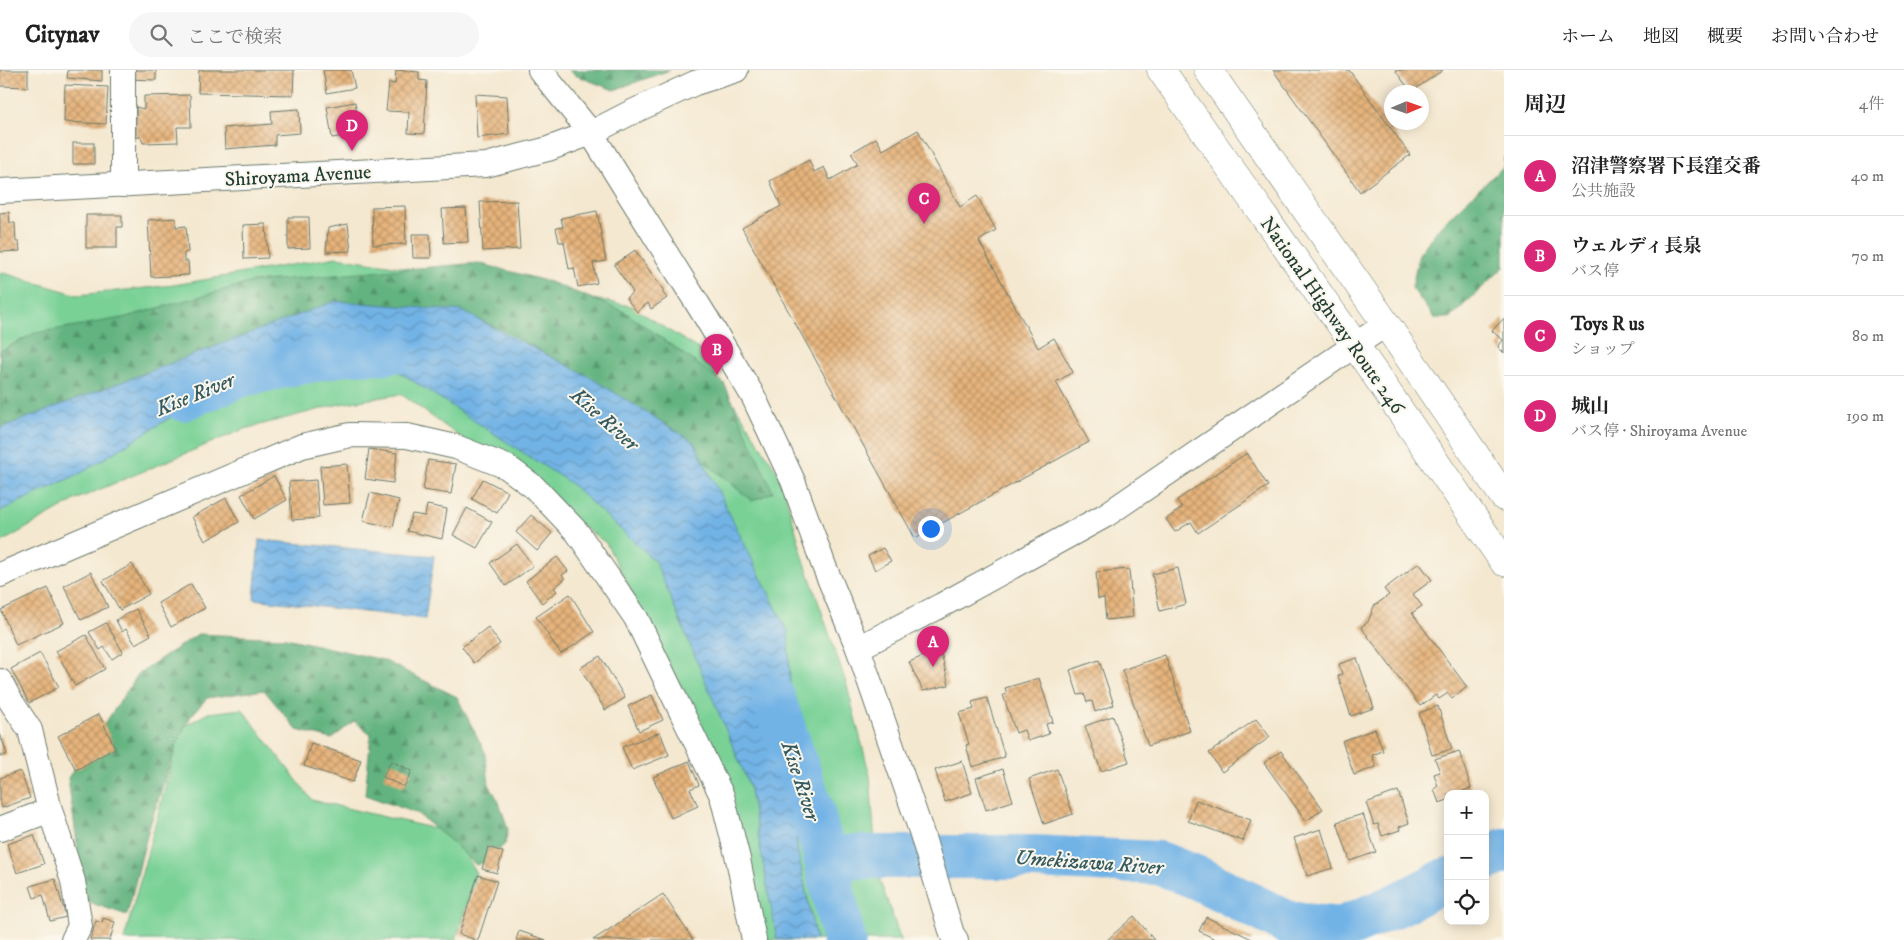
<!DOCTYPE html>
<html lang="ja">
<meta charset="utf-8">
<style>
:root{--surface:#fff;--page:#f6f6f6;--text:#222;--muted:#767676;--line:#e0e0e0;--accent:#db2777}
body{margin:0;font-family:"IM FELL DW Pica","Noto Serif JP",serif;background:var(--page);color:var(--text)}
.controls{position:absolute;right:15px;bottom:15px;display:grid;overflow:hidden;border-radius:10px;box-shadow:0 2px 12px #0003}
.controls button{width:45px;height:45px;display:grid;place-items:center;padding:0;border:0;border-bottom:1px solid var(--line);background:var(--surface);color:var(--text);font:25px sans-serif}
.compass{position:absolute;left:1384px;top:15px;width:45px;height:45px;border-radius:50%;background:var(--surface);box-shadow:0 2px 12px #0003;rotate:88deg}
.you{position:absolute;left:930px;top:458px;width:18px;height:18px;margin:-12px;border:4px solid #fff;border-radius:50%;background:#1a73e8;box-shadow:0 0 0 8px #1a73e833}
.badge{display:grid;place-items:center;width:32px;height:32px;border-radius:50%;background:var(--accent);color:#fff;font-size:16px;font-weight:700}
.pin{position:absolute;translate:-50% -41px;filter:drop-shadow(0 1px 2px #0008)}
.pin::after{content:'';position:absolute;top:26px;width:18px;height:15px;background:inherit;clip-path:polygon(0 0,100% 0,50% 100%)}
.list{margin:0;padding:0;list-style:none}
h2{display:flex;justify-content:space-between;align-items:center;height:65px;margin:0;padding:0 20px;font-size:21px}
h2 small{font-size:16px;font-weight:400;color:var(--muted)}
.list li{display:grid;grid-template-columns:32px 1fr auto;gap:15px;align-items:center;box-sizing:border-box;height:80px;padding:0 20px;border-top:1px solid var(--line)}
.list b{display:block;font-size:19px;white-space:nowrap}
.list p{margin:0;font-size:16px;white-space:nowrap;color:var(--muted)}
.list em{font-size:16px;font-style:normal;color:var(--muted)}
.icon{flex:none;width:28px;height:28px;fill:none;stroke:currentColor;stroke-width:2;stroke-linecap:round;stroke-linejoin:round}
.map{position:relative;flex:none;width:1504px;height:870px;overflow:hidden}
header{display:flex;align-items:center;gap:30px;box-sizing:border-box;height:70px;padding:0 25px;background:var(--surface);border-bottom:1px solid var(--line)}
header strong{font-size:24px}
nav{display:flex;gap:28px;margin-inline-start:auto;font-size:18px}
.search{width:350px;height:45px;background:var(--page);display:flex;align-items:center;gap:12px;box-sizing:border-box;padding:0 18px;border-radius:28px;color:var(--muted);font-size:19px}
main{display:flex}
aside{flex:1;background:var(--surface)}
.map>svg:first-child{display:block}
.green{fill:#79d196;stroke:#4c8765}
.forest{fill:url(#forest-firs);stroke:#40785a}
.water{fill:url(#water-waves);stroke:#48788d}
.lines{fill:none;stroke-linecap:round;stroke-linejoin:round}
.river{stroke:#72b3e6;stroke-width:44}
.building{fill:url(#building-cross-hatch)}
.minor-casing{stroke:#6a796b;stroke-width:26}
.highway-casing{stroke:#6a796b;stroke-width:29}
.minor{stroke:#fff;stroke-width:24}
.highway{stroke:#fff;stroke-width:28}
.labels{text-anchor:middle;stroke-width:4;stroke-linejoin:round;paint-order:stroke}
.street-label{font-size:20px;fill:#1f3d34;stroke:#fbf7ec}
.water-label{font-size:21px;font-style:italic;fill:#345a60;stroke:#fbf7ec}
</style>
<header>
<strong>Citynav</strong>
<div class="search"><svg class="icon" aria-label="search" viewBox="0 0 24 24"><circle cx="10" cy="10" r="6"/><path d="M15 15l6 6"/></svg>ここで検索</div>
<nav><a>ホーム</a><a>地図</a><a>概要</a><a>お問い合わせ</a></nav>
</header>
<main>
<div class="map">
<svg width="1504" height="870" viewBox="0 0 1504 870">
<defs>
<pattern id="forest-firs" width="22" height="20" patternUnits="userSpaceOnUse" patternTransform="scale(1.25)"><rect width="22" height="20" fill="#62b37f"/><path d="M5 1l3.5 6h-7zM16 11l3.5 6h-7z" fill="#509369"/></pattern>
<pattern id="water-waves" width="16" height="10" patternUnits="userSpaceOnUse" patternTransform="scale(1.25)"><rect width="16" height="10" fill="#72b3e6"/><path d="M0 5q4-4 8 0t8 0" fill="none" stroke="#5d93bb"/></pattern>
<pattern id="building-cross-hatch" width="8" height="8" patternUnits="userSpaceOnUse" patternTransform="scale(1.25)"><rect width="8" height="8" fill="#e7b47b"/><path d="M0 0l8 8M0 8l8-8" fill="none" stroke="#bb9466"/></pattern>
</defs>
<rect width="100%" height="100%" fill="#fbf7ec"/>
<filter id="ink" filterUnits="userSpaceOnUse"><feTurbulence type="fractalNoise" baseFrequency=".02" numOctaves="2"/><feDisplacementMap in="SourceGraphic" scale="10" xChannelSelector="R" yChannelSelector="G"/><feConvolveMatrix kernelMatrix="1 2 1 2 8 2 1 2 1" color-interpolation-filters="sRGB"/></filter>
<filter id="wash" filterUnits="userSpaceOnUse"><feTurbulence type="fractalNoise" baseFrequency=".0096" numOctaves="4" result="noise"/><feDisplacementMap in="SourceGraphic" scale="20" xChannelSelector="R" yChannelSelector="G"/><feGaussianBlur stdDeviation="1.12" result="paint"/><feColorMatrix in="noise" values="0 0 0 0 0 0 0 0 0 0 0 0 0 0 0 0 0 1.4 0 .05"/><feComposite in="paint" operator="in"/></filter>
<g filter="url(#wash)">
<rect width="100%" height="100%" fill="#f4e8d0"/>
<g class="green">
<polygon points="337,187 544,220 631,236 701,281 781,408 803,487 847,616 870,706 877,802 901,870 755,870 686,627 606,473 401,324 340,334 244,359 77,429 0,473 0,202 78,225 174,215"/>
<polygon points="242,639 312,730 453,763 476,803 456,870 124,870 181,658 208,643"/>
</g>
<g class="forest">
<polygon points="569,0 670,0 614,20 577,6"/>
<polygon points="1504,87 1504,197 1450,248 1434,248 1412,218 1419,184 1441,155 1504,96"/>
<polygon points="478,193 550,212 625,242 724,313 773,422 752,431 644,341 508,262 458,241 354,237 0,373 0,281 35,263 122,248 252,212"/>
<polygon points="198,564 286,568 383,590 457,627 485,682 489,714 499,732 508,759 505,774 487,791 476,795 452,772 418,744 365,725 371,664 354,651 332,669 297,660 264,620 207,628 191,646 177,672 149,758 127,845 85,831 68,708 139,603"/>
</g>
<g class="water">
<polygon points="335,231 462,241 588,306 694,372 788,562 797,778 816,870 777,870 749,715 655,491 570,413 387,294 279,280 81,403 0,441 0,358"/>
<polygon points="259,470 434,486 425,549 254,529"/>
</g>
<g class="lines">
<g class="river">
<polyline points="182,329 241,305 348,283 390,282"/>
<polyline points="773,627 811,737 825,787 844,870"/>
<polyline points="825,787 1033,787 1159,793 1198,808 1288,853 1341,859 1399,834 1448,809"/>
<polyline points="1485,790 1504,780"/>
</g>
</g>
<g id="blocks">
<g class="building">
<polygon points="0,0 28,0 28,17 0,16"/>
<polygon points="68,0 102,0 102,11 67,8"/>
<polygon points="127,0 156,0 156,10 127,9"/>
<polygon points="199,0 294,0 293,25 198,23"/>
<polygon points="323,0 351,0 355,18 327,23"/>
<polygon points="396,0 419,2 419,10 427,11 424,64 408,63 409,42 386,41 389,13 395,14"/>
<polygon points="1273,0 1349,0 1410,85 1360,122"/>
<polygon points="1395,0 1443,0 1411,22"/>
<polygon points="65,15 108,17 106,54 64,52"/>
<polygon points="475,24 507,26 509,64 477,68"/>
<polygon points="190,25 191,57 177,57 178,72 143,73 141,67 136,67 136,37 144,39 144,26"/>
<polygon points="355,32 360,63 332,68 327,37"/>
<polygon points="299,39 300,63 275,65 275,75 225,79 224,58 272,54 271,41"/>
<polygon points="918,60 960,137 977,126 996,160 979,171 1038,278 1054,268 1073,302 1056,312 1089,372 915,468 742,158 781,136 770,111 809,90 814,102 824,97 830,110 858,94 851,83 876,68 883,80"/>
<rect x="73" y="73" width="21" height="21"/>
<polygon points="517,131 520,179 483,181 480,132"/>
<polygon points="405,136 406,174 373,175 372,137"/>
<polygon points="466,138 468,172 444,173 442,139"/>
<polygon points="597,141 606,191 593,193 597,213 578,217 574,198 569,199 564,172 559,172 556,158 563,157 561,148"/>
<polygon points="9,142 10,153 15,153 16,172 19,172 20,181 0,182 0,143"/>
<polygon points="86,145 122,145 122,157 117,157 117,178 86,178"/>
<polygon points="288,147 309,147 310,178 288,179"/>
<polygon points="176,148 176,157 186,156 188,182 184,183 184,191 188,191 189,205 151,207 148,150"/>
<polygon points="266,154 268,188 244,189 243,155"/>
<polygon points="348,154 351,181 326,182 328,158"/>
<polygon points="412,164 430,164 431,188 413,188"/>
<polygon points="635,180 664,221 662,222 667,228 651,239 648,233 637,242 626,228 633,222 614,195"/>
<polygon points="1504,248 1504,283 1498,277 1503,270 1492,261"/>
<polygon points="369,379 397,383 393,413 365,409"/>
<polygon points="1247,383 1268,416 1198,463 1191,452 1175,462 1166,449 1182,438 1177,430"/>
<polygon points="428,390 456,394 451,424 423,420"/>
<polygon points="347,394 350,433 323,435 320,396"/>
<polygon points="274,406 287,430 254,449 241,425"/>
<polygon points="483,409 508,422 497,443 472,429"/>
<polygon points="316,410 319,448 292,450 289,412"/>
<polygon points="370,423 399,430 393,457 363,451"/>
<polygon points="226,428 239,452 205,471 192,447"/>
<polygon points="427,435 447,439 442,469 407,461 412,444 425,446"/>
<polygon points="467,438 492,452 477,478 453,465"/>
<polygon points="531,445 552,463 537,481 516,462"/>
<polygon points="517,474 533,496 506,516 490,493"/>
<polygon points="883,478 891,491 875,500 868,486"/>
<polygon points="557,487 568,501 562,505 565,509 554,518 557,521 542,533 526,511"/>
<polygon points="1419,493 1432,510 1413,524 1422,536 1412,543 1467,617 1452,629 1448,623 1439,629 1436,625 1420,636 1361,557 1368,552 1374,536 1389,525 1384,519"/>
<polygon points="132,494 149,524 120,540 103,511"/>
<polygon points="1178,498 1186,534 1160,541 1152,504"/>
<polygon points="1129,499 1133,547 1106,550 1104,528 1098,529 1096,502"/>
<polygon points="91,502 108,537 81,550 64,516"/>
<polygon points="191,514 205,538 171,557 158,533"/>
<polygon points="48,518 64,553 16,575 1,540"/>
<polygon points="570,524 594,562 561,584 536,547"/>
<polygon points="136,539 151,565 135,574 126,559 122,562 116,550"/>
<polygon points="106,553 123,582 112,589 104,577 100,580 89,562"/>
<polygon points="488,557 500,574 474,593 462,577"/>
<polygon points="86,565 105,599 75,616 56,581"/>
<polygon points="940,579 949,615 923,621 909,592"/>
<polygon points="40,583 59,617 29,633 11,599"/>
<polygon points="1165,585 1190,661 1148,676 1122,600"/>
<polygon points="600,586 625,628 605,640 580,598"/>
<polygon points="1357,588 1374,638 1351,646 1338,606 1342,604 1339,594"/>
<polygon points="1099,590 1114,635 1095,642 1092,631 1087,632 1084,624 1078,625 1070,600"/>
<polygon points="1039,608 1053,652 1046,654 1049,664 1028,671 1024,660 1016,663 1003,625 1007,624 1005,618"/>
<polygon points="652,625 663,650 639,661 628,636"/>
<polygon points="987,628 1005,687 972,697 966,675 969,674 959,643 974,639 972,632"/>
<polygon points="1438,636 1452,679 1432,685 1419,643"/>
<polygon points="99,644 115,678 76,700 58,666"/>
<polygon points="1113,646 1129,692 1101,701 1085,656"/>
<polygon points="1256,649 1270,667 1222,702 1209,683"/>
<polygon points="1375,659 1383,681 1372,685 1376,697 1354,705 1342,671"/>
<polygon points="660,662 669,685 632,700 622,677"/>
<polygon points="0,663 7,684 0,687"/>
<polygon points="311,673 361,690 353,712 304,696"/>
<polygon points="1281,681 1323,739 1306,751 1264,693"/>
<polygon points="1459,681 1471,718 1463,721 1463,724 1448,724 1448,730 1439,733 1434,719 1438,716 1434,704 1440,702 1435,689"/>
<polygon points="391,691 412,701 404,717 383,707"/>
<polygon points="689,691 699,715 690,719 698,736 671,748 653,707"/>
<polygon points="962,691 972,723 945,732 935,700"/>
<polygon points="1003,699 1013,731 986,740 976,708"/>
<polygon points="1057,699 1073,744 1044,754 1029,709"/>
<polygon points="20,701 30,728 2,738 0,733 0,708"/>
<polygon points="1398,721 1409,753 1399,757 1400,760 1382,766 1378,754 1374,755 1366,733"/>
<polygon points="1196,730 1251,750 1243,771 1188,751"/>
<polygon points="1363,744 1376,782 1350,791 1337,752"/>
<polygon points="1321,759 1333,798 1307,806 1294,768"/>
<polygon points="34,765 44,794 17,803 7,774"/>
<polygon points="488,777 503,782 497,803 482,799"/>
<polygon points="478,805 497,811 478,870 476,870 459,864"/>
<polygon points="55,809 66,847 50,851 43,825 34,828 30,816"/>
<polygon points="663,824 693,870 593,870"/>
<polygon points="1134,846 1154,870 1107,870"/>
<polygon points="1206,847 1254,870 1217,870 1199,861"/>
<polygon points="103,848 115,852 110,870 90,870 96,851 102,853"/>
<polygon points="519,861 546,870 516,870"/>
</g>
</g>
</g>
<g filter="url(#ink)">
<use href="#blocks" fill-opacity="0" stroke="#6a796b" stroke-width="1"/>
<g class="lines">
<defs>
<g id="minor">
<polyline points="123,0 123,115"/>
<polyline points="540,0 591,63 707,249 753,326 793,411 824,496 858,578 921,761 952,864 956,870"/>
<polyline points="0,121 486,95 548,79 591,63 628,44 695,13 736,0"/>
<polyline points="0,505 302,376 350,365 407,366 456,377 507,397 534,417 577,462 636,548 722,726 738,789 754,870"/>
<polyline points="858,578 942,535 1106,445 1386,254"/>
<polyline points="0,611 10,630 30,660 50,740 73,811 80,856 73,870"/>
<polyline points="0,759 50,740"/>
</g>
<g id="highway">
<polyline points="1161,0 1355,275 1504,492"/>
<polyline points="1208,0 1386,254 1504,427"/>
</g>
</defs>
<use href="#minor" class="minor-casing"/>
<use href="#highway" class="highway-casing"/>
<use href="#minor" class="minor"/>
<use href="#highway" class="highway"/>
</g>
</g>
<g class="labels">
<g class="street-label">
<text transform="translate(298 105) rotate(-3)" y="7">Shiroyama Avenue</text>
<text transform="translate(1333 245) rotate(55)" y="7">National Highway Route 246</text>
</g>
<g class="water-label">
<text transform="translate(195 324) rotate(-22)" y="7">Kise River</text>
<text transform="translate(605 349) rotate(42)" y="7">Kise River</text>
<text transform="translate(801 711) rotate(72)" y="7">Kise River</text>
<text transform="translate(1089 792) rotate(4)" y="7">Umekizawa River</text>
</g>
</g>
</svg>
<div class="controls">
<button>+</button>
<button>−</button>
<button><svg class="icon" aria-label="locate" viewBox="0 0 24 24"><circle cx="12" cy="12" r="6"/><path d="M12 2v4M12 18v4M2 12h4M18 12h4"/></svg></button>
</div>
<svg class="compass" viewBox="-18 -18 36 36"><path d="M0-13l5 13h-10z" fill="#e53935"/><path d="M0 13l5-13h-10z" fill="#767676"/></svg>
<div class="you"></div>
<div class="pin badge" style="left:933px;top:597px">A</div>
<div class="pin badge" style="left:717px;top:305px">B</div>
<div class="pin badge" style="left:924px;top:154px">C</div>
<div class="pin badge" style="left:352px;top:81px">D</div>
</div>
<aside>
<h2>周辺<small>4件</small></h2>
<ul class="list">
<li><span class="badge">A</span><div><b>沼津警察署下長窪交番</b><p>公共施設</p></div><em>40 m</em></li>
<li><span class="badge">B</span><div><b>ウェルディ長泉</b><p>バス停</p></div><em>70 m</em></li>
<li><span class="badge">C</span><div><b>Toys R us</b><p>ショップ</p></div><em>80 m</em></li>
<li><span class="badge">D</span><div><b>城山</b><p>バス停 · Shiroyama Avenue</p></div><em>190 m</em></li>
</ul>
</aside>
</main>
